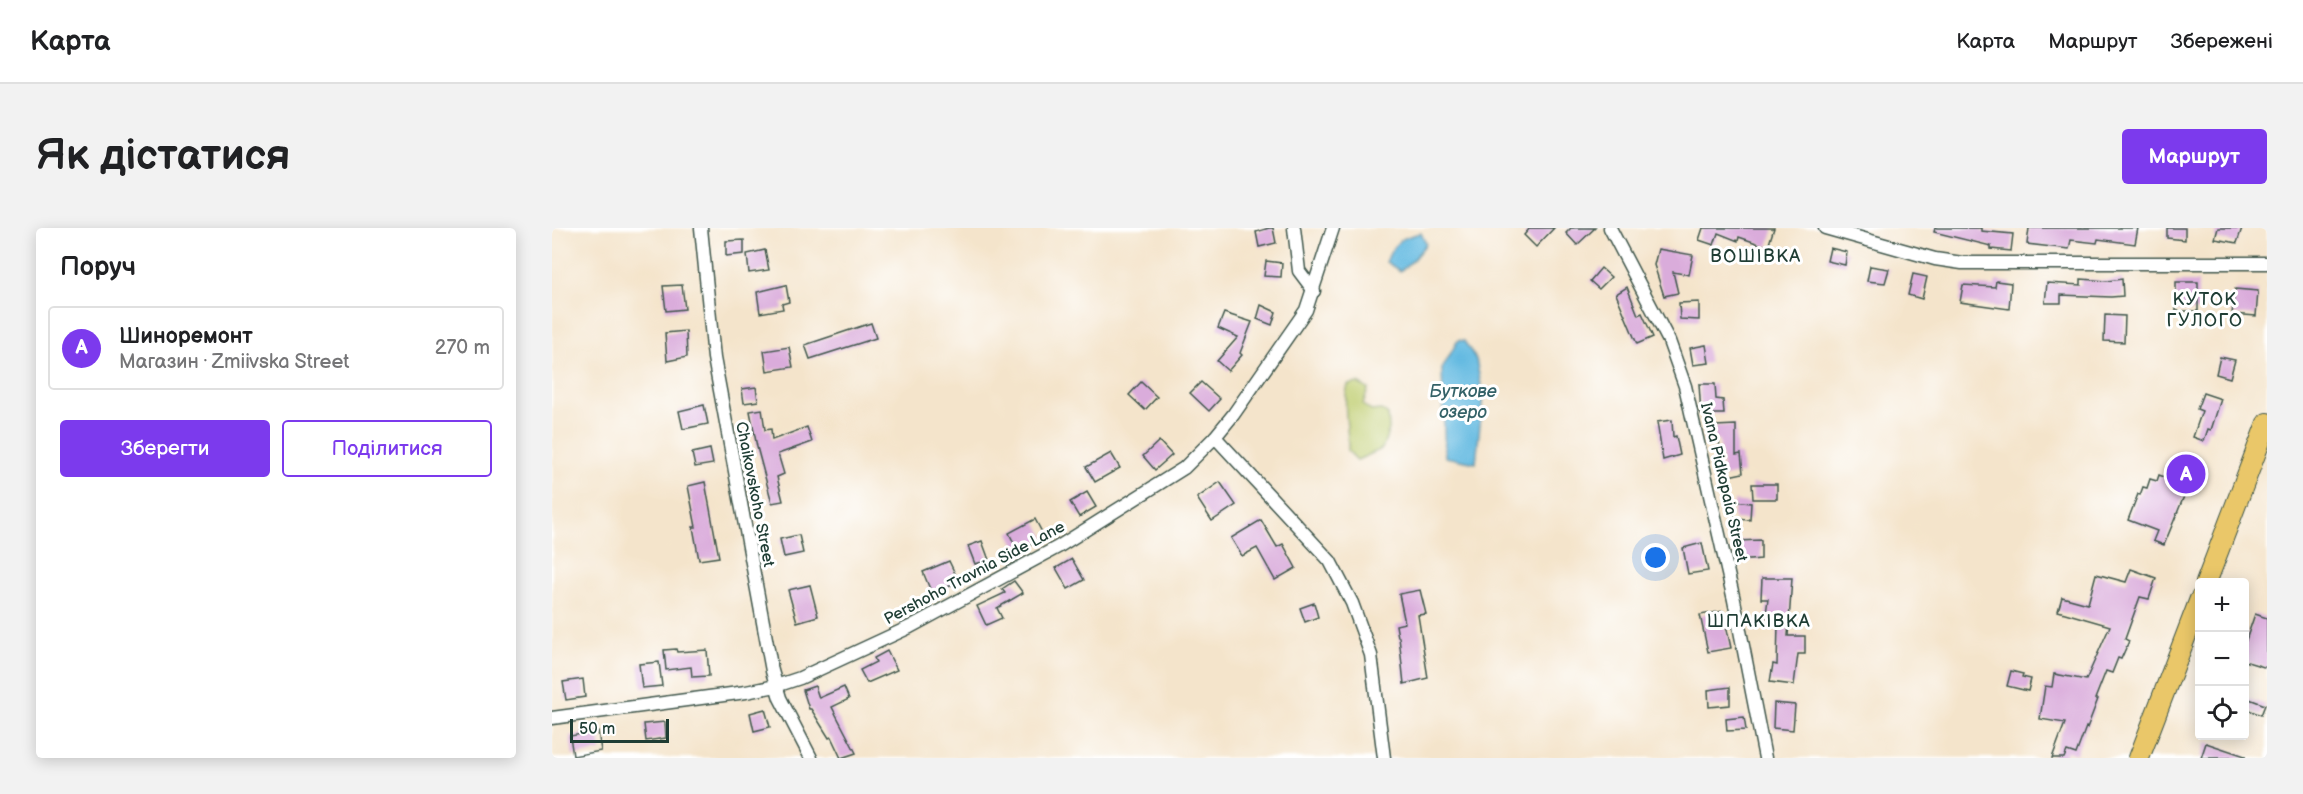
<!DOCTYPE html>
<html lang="uk">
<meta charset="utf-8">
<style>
:root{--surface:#fff;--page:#f2f2f2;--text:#202124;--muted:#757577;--line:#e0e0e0;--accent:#7c3aed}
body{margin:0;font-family:"Balsamiq Sans",sans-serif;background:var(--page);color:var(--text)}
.controls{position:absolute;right:18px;bottom:18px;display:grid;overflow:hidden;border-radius:6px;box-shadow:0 3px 15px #0003}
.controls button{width:54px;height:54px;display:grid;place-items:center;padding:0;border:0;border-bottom:2px solid var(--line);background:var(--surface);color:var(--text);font:30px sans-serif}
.scale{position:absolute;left:18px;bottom:15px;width:99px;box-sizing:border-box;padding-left:6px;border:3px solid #1f3d34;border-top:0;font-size:16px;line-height:21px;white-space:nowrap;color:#1f3d34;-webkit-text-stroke:4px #fff;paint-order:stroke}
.you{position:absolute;left:1104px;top:330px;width:21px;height:21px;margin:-15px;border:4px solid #fff;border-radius:50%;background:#1a73e8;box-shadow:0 0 0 9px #1a73e833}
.badge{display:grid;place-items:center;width:39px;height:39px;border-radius:50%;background:var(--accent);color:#fff;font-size:20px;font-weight:700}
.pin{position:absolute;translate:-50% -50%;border:3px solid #fff;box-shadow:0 2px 6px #0006}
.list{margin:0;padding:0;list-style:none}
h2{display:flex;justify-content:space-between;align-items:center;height:78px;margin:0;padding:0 24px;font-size:26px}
h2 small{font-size:20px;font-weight:400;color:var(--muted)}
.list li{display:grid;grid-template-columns:39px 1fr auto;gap:18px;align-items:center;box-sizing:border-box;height:84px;margin:0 12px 12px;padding:0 12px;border:2px solid var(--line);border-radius:6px}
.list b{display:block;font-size:22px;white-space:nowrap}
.list p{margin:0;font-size:20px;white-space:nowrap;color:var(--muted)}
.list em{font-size:20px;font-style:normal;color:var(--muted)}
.actions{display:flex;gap:12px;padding:18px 24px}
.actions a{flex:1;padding:14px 0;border:2px solid var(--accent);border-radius:6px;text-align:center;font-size:21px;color:var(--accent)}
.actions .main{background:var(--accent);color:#fff}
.icon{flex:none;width:33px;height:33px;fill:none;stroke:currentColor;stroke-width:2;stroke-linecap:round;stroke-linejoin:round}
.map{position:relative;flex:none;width:1715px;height:530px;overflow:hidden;border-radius:6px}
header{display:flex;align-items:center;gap:36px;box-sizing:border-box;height:84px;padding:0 30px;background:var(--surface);border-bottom:2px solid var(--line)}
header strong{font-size:28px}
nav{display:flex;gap:33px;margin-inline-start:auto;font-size:21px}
.intro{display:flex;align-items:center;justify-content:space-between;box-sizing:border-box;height:144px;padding:0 36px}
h1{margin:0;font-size:42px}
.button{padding:15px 27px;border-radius:6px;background:var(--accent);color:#fff;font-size:21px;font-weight:700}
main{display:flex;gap:36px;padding:0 36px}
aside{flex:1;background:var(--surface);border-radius:6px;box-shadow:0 3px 15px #0003}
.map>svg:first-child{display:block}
.green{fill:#c0ce71;stroke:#708652;stroke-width:1.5}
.water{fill:#64bae1;stroke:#427c8a;stroke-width:1.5}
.building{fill:#daacdb}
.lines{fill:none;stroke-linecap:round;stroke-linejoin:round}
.street-casing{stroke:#3f564b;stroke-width:15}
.primary-casing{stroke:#3f564b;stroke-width:22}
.street{stroke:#fff;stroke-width:12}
.primary{stroke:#eac769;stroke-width:20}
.labels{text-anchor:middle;stroke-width:6;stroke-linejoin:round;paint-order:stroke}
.street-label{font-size:16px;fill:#1f3d34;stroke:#fff}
.neighbourhood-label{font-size:18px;letter-spacing:1.5px;fill:#1f3d34;stroke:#fff}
.water-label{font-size:18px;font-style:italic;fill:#346268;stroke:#fff}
</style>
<header>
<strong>Карта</strong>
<nav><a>Карта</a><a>Маршрут</a><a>Збережені</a></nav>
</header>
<div class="intro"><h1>Як дістатися</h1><a class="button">Маршрут</a></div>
<main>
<aside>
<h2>Поруч<small></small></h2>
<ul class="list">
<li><span class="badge">A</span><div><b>Шиноремонт</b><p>Магазин · Zmiivska Street</p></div><em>270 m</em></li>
</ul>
<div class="actions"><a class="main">Зберегти</a><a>Поділитися</a></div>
</aside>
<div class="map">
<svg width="1715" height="530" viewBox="0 0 1715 530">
<rect width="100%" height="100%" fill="#fff"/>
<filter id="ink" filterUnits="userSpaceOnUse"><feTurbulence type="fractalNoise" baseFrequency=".0167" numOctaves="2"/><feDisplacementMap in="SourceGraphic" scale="12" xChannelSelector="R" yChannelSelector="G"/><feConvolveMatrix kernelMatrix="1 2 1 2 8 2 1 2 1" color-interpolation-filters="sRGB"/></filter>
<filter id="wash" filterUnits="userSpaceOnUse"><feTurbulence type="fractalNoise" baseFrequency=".008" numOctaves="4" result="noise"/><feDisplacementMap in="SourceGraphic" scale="24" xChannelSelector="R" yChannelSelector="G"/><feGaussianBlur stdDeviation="1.35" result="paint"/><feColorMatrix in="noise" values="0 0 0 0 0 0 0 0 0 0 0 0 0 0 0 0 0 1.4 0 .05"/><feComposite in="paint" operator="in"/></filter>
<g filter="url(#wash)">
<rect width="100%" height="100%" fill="#f4e4cb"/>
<path class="green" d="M806 155 816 161 811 177 819 183 829 182 836 187 837 201 830 221 805 232 796 223C797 201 790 178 796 157Z"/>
<g class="water">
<path d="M869 5 874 16 860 33 848 43 834 34C842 14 849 9 869 5Z"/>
<polygon points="906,112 912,113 924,131 931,167 924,235 893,229 890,141"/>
</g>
<g id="blocks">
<g class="building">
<polygon points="717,0 721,0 724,15 707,19 704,4"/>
<polygon points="978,0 1002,0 984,19 972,7"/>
<polygon points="1019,0 1043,0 1025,17 1014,5"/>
<polygon points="1151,0 1222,0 1216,19 1187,9 1186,13 1166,5 1162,17 1147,12"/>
<polygon points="1383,0 1429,0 1429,3 1461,6 1459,23 1439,21 1439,18 1382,4"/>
<polygon points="1477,0 1586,0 1583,16 1546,11 1545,15 1519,12 1517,21 1475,16"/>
<polygon points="1615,0 1633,0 1633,12 1615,10"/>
<polygon points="1666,0 1690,0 1685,15 1663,11"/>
<polygon points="192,12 192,26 174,28 174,13"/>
<polygon points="1278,20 1295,24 1293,37 1275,33"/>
<polygon points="1106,21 1141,27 1137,47 1121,44 1126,65 1112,68 1102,37"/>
<polygon points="213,22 217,42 197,45 195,26"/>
<polygon points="714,33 730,35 729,49 712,48"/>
<polygon points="1318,38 1337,41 1333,55 1315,53"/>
<polygon points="1049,40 1059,49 1047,61 1038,53"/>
<polygon points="1361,46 1375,49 1370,71 1356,67"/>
<polygon points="1529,51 1555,53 1570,51 1571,68 1559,69 1509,67 1509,75 1493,75 1495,55 1529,57"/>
<polygon points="1444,53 1459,55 1457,81 1408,74 1411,57 1443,59"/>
<rect x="1624" y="54" width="22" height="29"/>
<polygon points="130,57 133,81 114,83 111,58"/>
<polygon points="234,57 237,74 230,76 231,81 208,85 205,64"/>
<polygon points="1075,59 1086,87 1090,85 1101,109 1085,116 1064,66"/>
<polygon points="1683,61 1706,63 1704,88 1680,86"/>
<polygon points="1147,74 1147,92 1128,91 1127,75"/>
<polygon points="709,77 724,84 720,97 705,91"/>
<polygon points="672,85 700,94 688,125 690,127 676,143 665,133 686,109 666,100"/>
<polygon points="1553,87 1573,88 1572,114 1552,113"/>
<polygon points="319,95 324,110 258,131 253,117"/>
<polygon points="134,103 135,129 115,133 113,105"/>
<polygon points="1154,117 1157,135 1141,137 1138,120"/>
<polygon points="237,119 241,139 215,143 212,123"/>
<polygon points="1668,129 1683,132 1678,150 1664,146"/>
<polygon points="589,154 605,169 593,182 577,167"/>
<polygon points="649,154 668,171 657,183 638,165"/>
<polygon points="1147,156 1163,156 1164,171 1171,172 1172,186 1149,186"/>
<polygon points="204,159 206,173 192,175 190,161"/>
<polygon points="1651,165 1669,171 1659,202 1656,201 1652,213 1641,209 1650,183 1645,181"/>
<polygon points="152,177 156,196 131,201 127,183"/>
<polygon points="210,181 213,202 219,201 220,212 255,199 260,214 226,226 232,246 225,249 231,273 220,275 205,219 198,183"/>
<polygon points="1120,192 1121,209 1124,208 1128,227 1111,232 1105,194"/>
<polygon points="1184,197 1184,227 1189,226 1191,245 1172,249 1167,212 1162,212 1163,198"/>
<polygon points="607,213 620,227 603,242 591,228"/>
<polygon points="158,221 161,236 143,239 140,225"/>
<polygon points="559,225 568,240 543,254 534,239"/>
<polygon points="1630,234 1644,239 1612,317 1601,313 1605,303 1576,292 1586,266 1588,267 1591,259 1595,260 1598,251 1605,253 1607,247 1623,253"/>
<polygon points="153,254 167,329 147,332 141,299 144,299 136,258"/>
<polygon points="668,254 684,277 660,293 645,270"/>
<polygon points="1200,256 1225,256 1225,271 1201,271"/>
<polygon points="535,264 544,279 527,289 518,274"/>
<polygon points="1182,273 1199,275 1198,292 1182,291"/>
<polygon points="483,291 493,310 466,323 457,305"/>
<polygon points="709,292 725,319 731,316 744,340 723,352 705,320 690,328 679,310"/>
<polygon points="247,307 251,325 232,329 228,311"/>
<polygon points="1209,312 1209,331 1186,333 1185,313"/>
<polygon points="430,313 437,332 423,336 416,318"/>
<polygon points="1150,315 1156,343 1136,346 1131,320"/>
<polygon points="520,331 532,352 516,361 504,340"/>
<polygon points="397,333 407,354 380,366 371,344"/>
<polygon points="1579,341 1604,350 1597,371 1588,369 1573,411 1577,413 1569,431 1566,430 1560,445 1554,443 1543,471 1546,471 1535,500 1534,499 1524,526 1515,523 1512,530 1500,530 1513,495 1488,491 1493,458 1500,459 1502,446 1534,452 1558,398 1506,383 1510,369 1536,376 1544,346 1574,354"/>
<polygon points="1210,350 1240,350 1236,408 1253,408 1253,426 1246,426 1242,457 1218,454 1221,436 1225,437 1226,395 1213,393 1216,371 1209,371"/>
<polygon points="462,353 471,365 445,380 450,390 434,397 425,378 453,365 450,361"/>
<polygon points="258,357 266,388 245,394 236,362"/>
<polygon points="868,362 874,386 866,387 876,450 852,456 847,409 846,409 844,397 853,395 847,366"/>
<polygon points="762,375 766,389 753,394 748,380"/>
<polygon points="1171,383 1179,420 1156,424 1148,387"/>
<polygon points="1703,386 1715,390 1715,440 1692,433 1692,418"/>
<polygon points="124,421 125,424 155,422 157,448 140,449 139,439 114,442 112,422"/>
<polygon points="335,423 345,442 315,455 308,442 324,434 322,430"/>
<polygon points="107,434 110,458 90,460 87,436"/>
<polygon points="1459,443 1471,446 1470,449 1479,451 1476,463 1455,458"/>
<polygon points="31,451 33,469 14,472 11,454"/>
<polygon points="263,458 267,470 292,459 297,471 280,479 304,525 289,530 279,509 277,510 259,481 257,481 251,462"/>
<polygon points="1178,459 1178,477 1157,479 1156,462"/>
<polygon points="1692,469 1713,477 1709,487 1692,480"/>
<polygon points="1222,475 1243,477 1241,502 1221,500"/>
<polygon points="213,481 218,499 202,503 198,485"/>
<polygon points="1192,489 1194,502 1175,503 1174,491"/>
<polygon points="113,494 114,510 94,513 92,496"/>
<polygon points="46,503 49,523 21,528 18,508"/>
<polygon points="1654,515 1693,528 1693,530 1649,530"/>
</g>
</g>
</g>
<g filter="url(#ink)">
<use href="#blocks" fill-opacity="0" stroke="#3f564b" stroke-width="1.5"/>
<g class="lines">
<defs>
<g id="street">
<polyline points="149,0 162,130 220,443 228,470 259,530"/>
<polyline points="742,0 747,43 762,63"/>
<polyline points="1058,0 1117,113 1133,158 1182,372 1213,530"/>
<polyline points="1273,0 1383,31 1410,35 1715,35"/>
<polyline points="663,209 778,333 800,375 819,427 832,530"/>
<polyline points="0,490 194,464 224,458 248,450 358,399 506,319 632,240 663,209 681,187 754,82 781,0"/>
</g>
<g id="primary">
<polyline points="1654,355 1715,195"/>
<polyline points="1587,530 1648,371"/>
</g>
</defs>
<use href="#street" class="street-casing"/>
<use href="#primary" class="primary-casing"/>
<use href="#street" class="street"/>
<use href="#primary" class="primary"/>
</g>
</g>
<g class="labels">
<g class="street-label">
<text transform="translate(1173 254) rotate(77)" y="6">Ivana Pidkopaia Street</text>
<text transform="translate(204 266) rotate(79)" y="6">Chaikovskoho Street</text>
<text transform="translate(422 344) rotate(-28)" y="6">Pershoho Travnia Side Lane</text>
</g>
<g class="neighbourhood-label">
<text x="1204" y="34">ВОШІВКА</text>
<text x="1653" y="77">КУТОК<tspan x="1653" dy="21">ГУЛОГО</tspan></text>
<text x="1207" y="399">ШПАКІВКА</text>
</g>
<g class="water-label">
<text x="911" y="169">Буткове<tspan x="911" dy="21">озеро</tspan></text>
</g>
</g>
</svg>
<div class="controls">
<button>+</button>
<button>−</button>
<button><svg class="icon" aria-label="locate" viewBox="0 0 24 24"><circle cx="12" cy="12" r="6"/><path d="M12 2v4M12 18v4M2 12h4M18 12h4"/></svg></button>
</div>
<div class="scale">50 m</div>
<div class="you"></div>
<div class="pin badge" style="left:1634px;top:246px">A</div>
</div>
</main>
